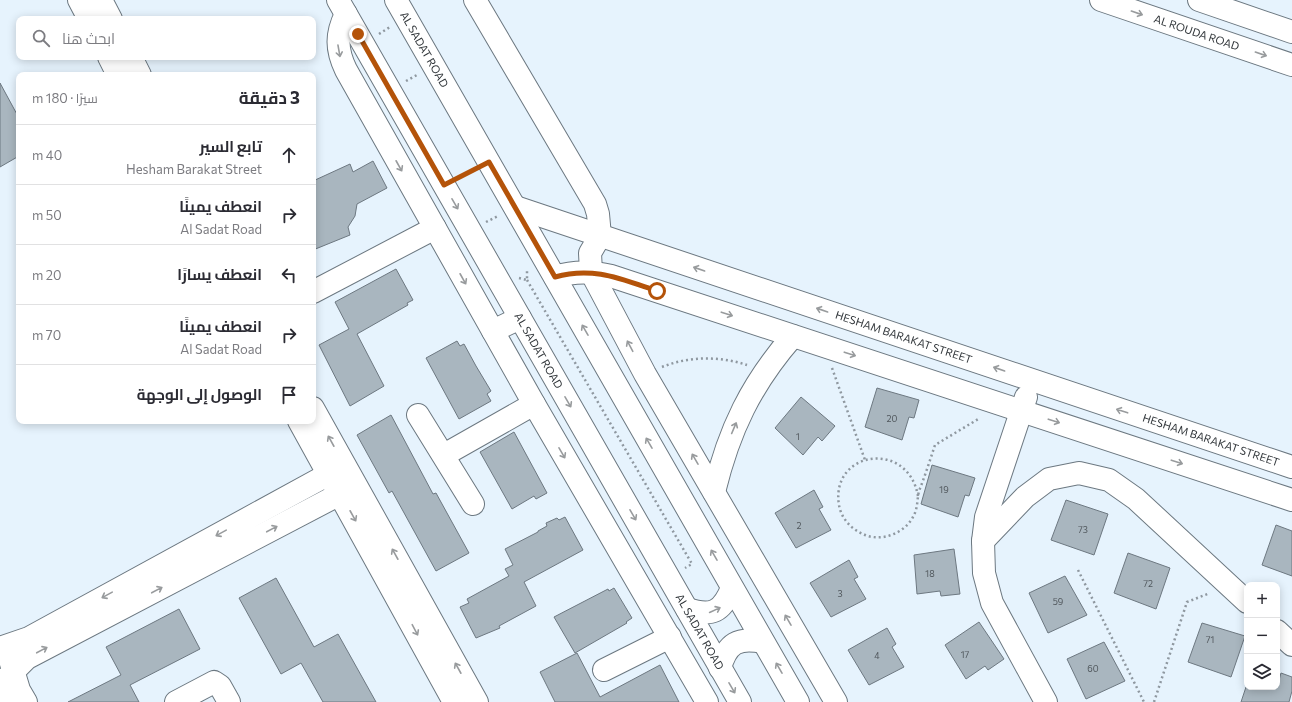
<!DOCTYPE html>
<html lang="ar">
<meta charset="utf-8">
<style>
:root{--surface:#fff;--page:#f7f7f7;--text:#2b2b33;--muted:#7c7c81;--line:#e1e1e2}
body{margin:0;font-family:Commissioner,Cairo,sans-serif;background:var(--page);color:var(--text);direction:rtl}
.controls{position:absolute;right:12px;bottom:12px;display:grid;overflow:hidden;border-radius:8px;box-shadow:0 2px 10px #0003}
.controls button{width:36px;height:36px;display:grid;place-items:center;padding:0;border:0;border-bottom:1px solid var(--line);background:var(--surface);color:var(--text);font:20px sans-serif}
.stop{position:absolute;width:12px;height:12px;margin:-9px;border:3px solid #b45309;border-radius:50%;background:#fff}
.stop.end{background:#b45309;border-color:#fff;box-shadow:0 1px 4px #0008}
.list{margin:0;padding:0;list-style:none}
h2{display:flex;justify-content:space-between;align-items:center;height:52px;margin:0;padding:0 16px;font-size:17px}
h2 small{font-size:13px;font-weight:400;color:var(--muted)}
.list li{display:grid;grid-template-columns:26px 1fr auto;gap:12px;align-items:center;box-sizing:border-box;height:60px;padding:0 16px;border-top:1px solid var(--line)}
.list b{display:block;font-size:15px;white-space:nowrap}
.list p{margin:0;font-size:13px;white-space:nowrap;color:var(--muted)}
.list em{font-size:13px;font-style:normal;color:var(--muted)}
.icon{flex:none;width:22px;height:22px;fill:none;stroke:currentColor;stroke-width:2;stroke-linecap:round;stroke-linejoin:round}
.map{position:relative;flex:none;width:1292px;height:702px;overflow:hidden;direction:ltr}
.search{position:absolute;background:var(--surface);box-shadow:0 2px 10px #0003;left:16px;top:16px;width:300px;height:44px;display:flex;align-items:center;gap:10px;box-sizing:border-box;padding:0 14px;border-radius:8px;color:var(--muted);font-size:15px}
.panel{position:absolute;background:var(--surface);box-shadow:0 2px 10px #0003;left:16px;top:72px;width:300px;height:352px;border-radius:8px;direction:rtl}
.map>svg:first-child{display:block}
.building{fill:#a9b6bf;stroke:#6d7881}
.lines{fill:none;stroke-linecap:round;stroke-linejoin:round}
.minor-casing{stroke:#6c7881;stroke-width:24}
.major-casing{stroke:#6c7881;stroke-width:24}
.path{stroke:#8f98a0;stroke-width:2.5;stroke-dasharray:2 3;stroke-linecap:butt}
.minor{stroke:#fff;stroke-width:22}
.major{stroke:#fff;stroke-width:22}
.oneway{stroke:#989b9d}
.route{stroke:#b45309;stroke-width:5}
.labels{text-anchor:middle;stroke-width:4;stroke-linejoin:round;paint-order:stroke}
.number-label{font-size:9px;fill:#50575c}
.street-label{font-size:11px;fill:#32373b;stroke:#fefefe}
</style>
<div class="map">
<svg width="1292" height="702" viewBox="0 0 1292 702">
<rect width="100%" height="100%" fill="#e6f3fd"/>
<g class="building">
<polygon points="0,83 19,118 19,156 0,167"/>
<polygon points="373,161 387,188 357,204 355,216 348,227 350,235 313,250 313,181 350,164 353,172"/>
<polygon points="396,269 413,300 407,303 408,305 357,334 384,386 350,406 319,345 349,329 335,302"/>
<polygon points="457,341 460,346 464,344 476,366 491,391 487,394 491,401 459,419 426,358"/>
<polygon points="877,388 919,400 914,418 909,417 902,440 865,427"/>
<polygon points="801,397 835,426 822,441 818,437 803,455 775,428"/>
<polygon points="391,415 433,494 436,493 469,553 436,571 392,491 389,493 357,435"/>
<polygon points="514,432 547,493 536,499 534,496 512,509 480,452"/>
<polygon points="932,465 975,478 969,496 965,495 958,517 921,504"/>
<polygon points="814,490 823,507 819,509 831,530 796,548 775,513"/>
<polygon points="1066,500 1108,514 1094,555 1051,540"/>
<polygon points="565,517 583,550 524,582 536,606 499,626 500,628 476,638 460,607 469,603 467,599 509,576 505,569 513,565 505,549 538,532 538,531 547,526 546,523 557,518 559,520"/>
<polygon points="1276,525 1292,531 1292,576 1262,565"/>
<polygon points="954,549 960,594 941,596 940,591 917,594 914,555"/>
<polygon points="1128,553 1170,568 1156,609 1114,593"/>
<polygon points="849,560 858,577 854,579 866,599 831,617 810,583"/>
<polygon points="1065,576 1087,615 1048,633 1029,593"/>
<polygon points="276,578 314,647 338,634 376,702 323,702 301,663 281,674 239,598"/>
<polygon points="614,588 632,618 626,622 627,623 575,653 554,617 608,589 609,591"/>
<polygon points="179,609 200,649 130,685 139,702 68,702 121,675 106,647"/>
<polygon points="979,622 1004,659 988,670 985,666 966,679 945,645"/>
<polygon points="1202,623 1245,636 1231,677 1188,662"/>
<polygon points="887,628 896,644 892,647 904,667 869,685 848,650"/>
<polygon points="1104,642 1125,681 1086,699 1067,659"/>
<polygon points="577,653 600,697 660,665 679,702 555,702 540,672"/>
<polygon points="1281,673 1292,677 1292,691 1289,702 1241,702 1246,687 1277,687"/>
</g>
<g class="lines">
<defs>
<g id="minor">
<polyline points="79,0 89,19"/>
<polyline points="101,0 111,19"/>
<polyline points="475,0 595,204 598,214 600,236 590,253 591,272 645,374 836,702"/>
<path id="s1" d="M1101 0 1292 65"/>
<polyline points="1199,0 1292,32"/>
<path d="M346 14C336 34 336 49 346 70L534 404 707 702"/>
<polyline points="109,57 118,75"/>
<polyline points="131,57 140,75"/>
<path id="s2" d="M515 207 1292 467"/>
<path d="M555 277C574 271 591 271 611 276L1292 500"/>
<polyline points="313,292 435,228"/>
<polyline points="1026,397 986,517 983,541 984,573 992,603 1046,702"/>
<polyline points="313,408 477,702"/>
<polyline points="418,415 473,504"/>
<polyline points="299,421 454,702"/>
<polyline points="444,455 534,404"/>
<path d="M714 492C729 430 751 384 793 336"/>
<polyline points="983,541 1025,497 1049,479 1079,473 1109,480 1136,499 1247,602"/>
<polyline points="1277,631 1292,645"/>
<polyline points="0,648 29,638 329,474"/>
<polyline points="10,660 19,690 26,702"/>
<polyline points="604,670 670,637"/>
<polyline points="0,681 7,678 27,658 340,494"/>
<polyline points="0,694 6,702"/>
<polyline points="176,702 214,682 220,686 229,702"/>
</g>
<g id="major">
<path id="s3" d="M338 0 740 702"/>
<path id="s4" d="M396 0 798 702"/>
<polyline points="493,331 520,318"/>
<path d="M687 609C712 617 722 612 732 588"/>
<path d="M720 668C727 643 738 637 763 642"/>
</g>
</defs>
<use href="#minor" class="minor-casing"/>
<use href="#major" class="major-casing"/>
<g class="path">
<polyline points="379,34 390,27"/>
<polyline points="406,81 417,75"/>
<polyline points="460,177 472,171"/>
<polyline points="486,222 498,216"/>
<polyline points="519,278 527,280 527,269"/>
<polyline points="527,280 692,564 685,568"/>
<path d="M662 367C689 356 720 356 747 365"/>
<polyline points="832,368 865,460"/>
<path d="M918 496C908 439 830 451 839 505 841 518 851 529 863 534 881 543 906 533 914 515 918 507 917 499 919 491 925 476 930 460 935 445L980 418"/>
<polyline points="1078,570 1144,702"/>
<polyline points="1154,702 1187,602 1210,593"/>
</g>
<use href="#minor" class="minor"/>
<use href="#major" class="major"/>
</g>
<defs><path id="oneway-shaft" d="M-6 0H5M1.5-3L5.5 0L1.5 3" fill="none" stroke-width="1.6" stroke-linecap="round" stroke-linejoin="round"/></defs>
<g class="oneway">
<use href="#oneway-shaft" transform="translate(1137 13) rotate(19)"/>
<use href="#oneway-shaft" transform="translate(339 51) rotate(80)"/>
<use href="#oneway-shaft" transform="translate(1261 54) rotate(19)"/>
<use href="#oneway-shaft" transform="translate(399 166) rotate(61)"/>
<use href="#oneway-shaft" transform="translate(455 204) rotate(60)"/>
<use href="#oneway-shaft" transform="translate(699 269) rotate(-161)"/>
<use href="#oneway-shaft" transform="translate(463 279) rotate(61)"/>
<use href="#oneway-shaft" transform="translate(822 310) rotate(-161)"/>
<use href="#oneway-shaft" transform="translate(727 314) rotate(18)"/>
<use href="#oneway-shaft" transform="translate(585 330) rotate(-120)"/>
<use href="#oneway-shaft" transform="translate(630 346) rotate(-118)"/>
<use href="#oneway-shaft" transform="translate(850 354) rotate(18)"/>
<use href="#oneway-shaft" transform="translate(999 369) rotate(-161)"/>
<use href="#oneway-shaft" transform="translate(568 402) rotate(60)"/>
<use href="#oneway-shaft" transform="translate(1122 411) rotate(-162)"/>
<use href="#oneway-shaft" transform="translate(1054 421) rotate(18)"/>
<use href="#oneway-shaft" transform="translate(734 428) rotate(-67)"/>
<use href="#oneway-shaft" transform="translate(331 441) rotate(-119)"/>
<use href="#oneway-shaft" transform="translate(649 443) rotate(-120)"/>
<use href="#oneway-shaft" transform="translate(562 453) rotate(60)"/>
<use href="#oneway-shaft" transform="translate(695 459) rotate(-120)"/>
<use href="#oneway-shaft" transform="translate(1177 462) rotate(18)"/>
<use href="#oneway-shaft" transform="translate(633 515) rotate(60)"/>
<use href="#oneway-shaft" transform="translate(353 516) rotate(61)"/>
<use href="#oneway-shaft" transform="translate(272 529) rotate(-28)"/>
<use href="#oneway-shaft" transform="translate(221 533) rotate(151)"/>
<use href="#oneway-shaft" transform="translate(395 554) rotate(-119)"/>
<use href="#oneway-shaft" transform="translate(714 555) rotate(-120)"/>
<use href="#oneway-shaft" transform="translate(157 590) rotate(-28)"/>
<use href="#oneway-shaft" transform="translate(107 595) rotate(151)"/>
<use href="#oneway-shaft" transform="translate(715 610) rotate(-25)"/>
<use href="#oneway-shaft" transform="translate(788 620) rotate(-120)"/>
<use href="#oneway-shaft" transform="translate(415 630) rotate(62)"/>
<use href="#oneway-shaft" transform="translate(42 650) rotate(-28)"/>
<use href="#oneway-shaft" transform="translate(458 668) rotate(-119)"/>
<use href="#oneway-shaft" transform="translate(779 668) rotate(-120)"/>
<use href="#oneway-shaft" transform="translate(732 688) rotate(60)"/>
</g>
<g class="lines">
<path class="route" d="M358 34 444 185 489 162 555 277C593 266 621 279 657 291"/>
</g>
<g class="labels">
<g class="number-label">
<text x="892" y="422">20</text>
<text x="798" y="440">1</text>
<text x="944" y="493">19</text>
<text x="799" y="529">2</text>
<text x="1083" y="533">73</text>
<text x="930" y="577">18</text>
<text x="1148" y="587">72</text>
<text x="840" y="597">3</text>
<text x="1058" y="605">59</text>
<text x="1210" y="643">71</text>
<text x="965" y="658">17</text>
<text x="877" y="659">4</text>
<text x="1093" y="672">60</text>
</g>
<g class="street-label">
<text dy="4" stroke="none"><textPath href="#s1" startOffset="101">AL ROUDA ROAD</textPath></text>
<text dy="4" stroke="none"><textPath href="#s4" startOffset="57">AL SADAT ROAD</textPath></text>
<text dy="4" stroke="none"><textPath href="#s2" startOffset="410">HESHAM BARAKAT STREET</textPath></text>
<text dy="4" stroke="none"><textPath href="#s3" startOffset="404">AL SADAT ROAD</textPath></text>
<text dy="4" stroke="none"><textPath href="#s2" startOffset="734">HESHAM BARAKAT STREET</textPath></text>
<text dy="4" stroke="none"><textPath href="#s3" startOffset="728">AL SADAT ROAD</textPath></text>
</g>
</g>
</svg>
<div class="controls">
<button>+</button>
<button>−</button>
<button><svg class="icon" aria-label="layers" viewBox="0 0 24 24"><path d="M12 4l9 5-9 5-9-5zM3 14l9 5 9-5"/></svg></button>
</div>
<div class="stop" style="left:657px;top:291px"></div>
<div class="stop end" style="left:358px;top:34px"></div>
<div class="search"><svg class="icon" aria-label="search" viewBox="0 0 24 24"><circle cx="10" cy="10" r="6"/><path d="M15 15l6 6"/></svg>ابحث هنا</div>
<section class="panel">
<h2>3 دقيقة<small>سيرًا · 180 m</small></h2>
<ul class="list">
<li><svg class="icon" aria-label="ahead" viewBox="0 0 24 24"><path d="M12 20V5M6 11l6-6 6 6"/></svg><div><b>تابع السير</b><p>Hesham Barakat Street</p></div><em>40 m</em></li>
<li><svg class="icon" aria-label="right" viewBox="0 0 24 24"><path d="M7 20v-9h11M14 6l5 5-5 5"/></svg><div><b>انعطف يمينًا</b><p>Al Sadat Road</p></div><em>50 m</em></li>
<li><svg class="icon" aria-label="left" viewBox="0 0 24 24"><path d="M17 20v-9H6M10 6l-5 5 5 5"/></svg><div><b>انعطف يسارًا</b></div><em>20 m</em></li>
<li><svg class="icon" aria-label="right" viewBox="0 0 24 24"><path d="M7 20v-9h11M14 6l5 5-5 5"/></svg><div><b>انعطف يمينًا</b><p>Al Sadat Road</p></div><em>70 m</em></li>
<li><svg class="icon" aria-label="arrive" viewBox="0 0 24 24"><path d="M6 21V4h12l-3 4 3 4H6"/></svg><div><b>الوصول إلى الوجهة</b></div></li>
</ul>
</section>
</div>
